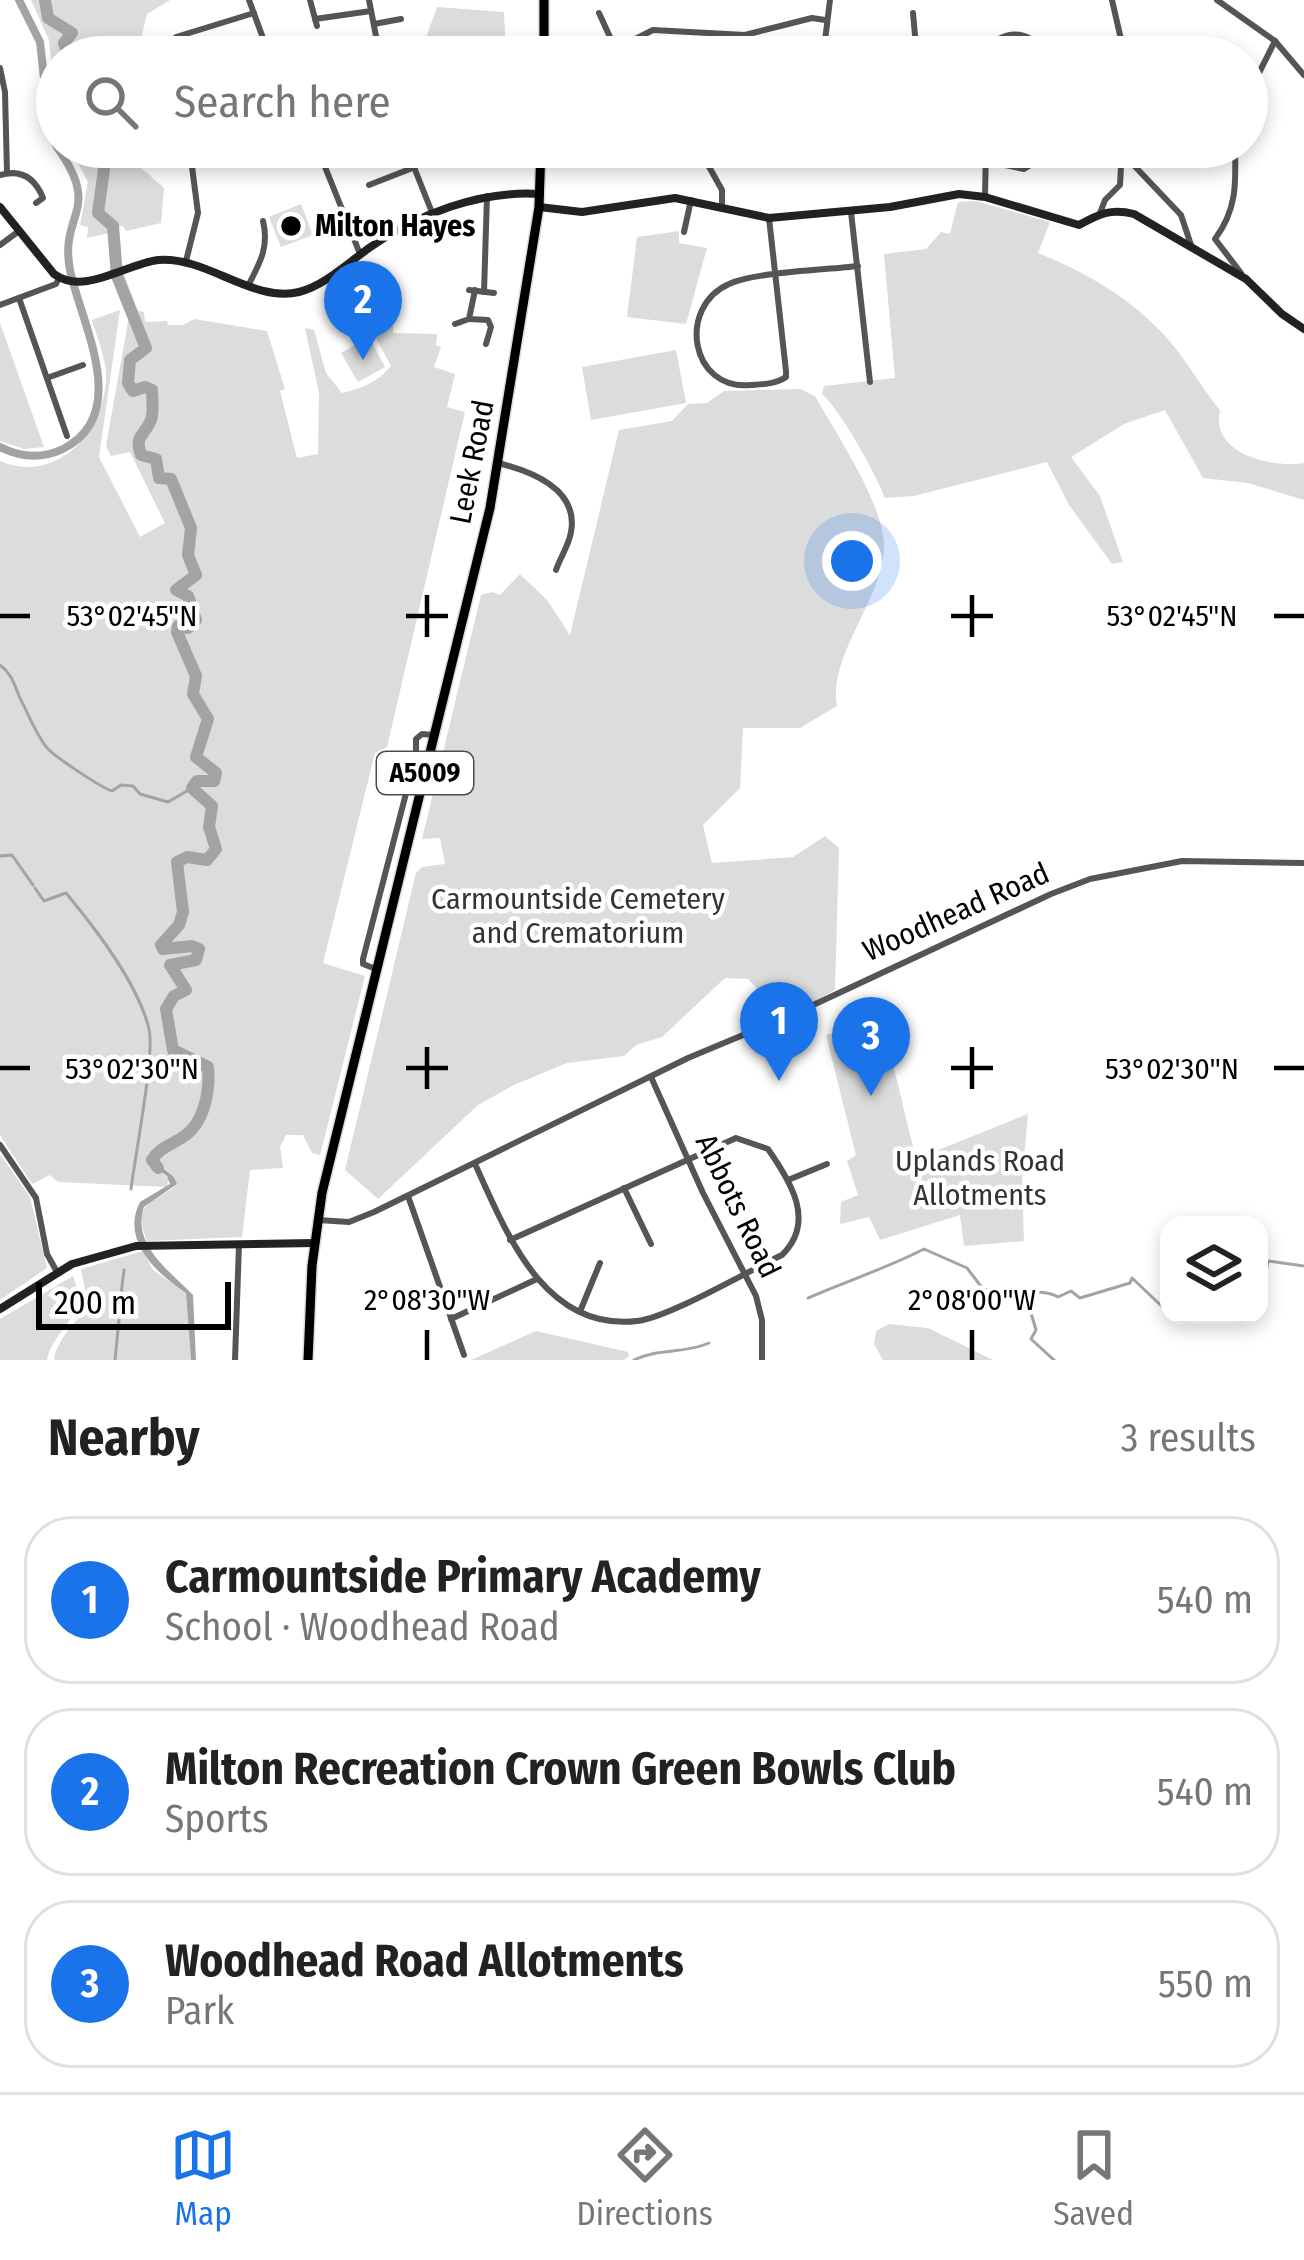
<!DOCTYPE html>
<meta charset="utf-8">
<style>
:root{--surface:#fff;--page:#f6f6f6;--text:#222;--muted:#767676;--line:#e0e0e0;--accent:#1a73e8}
body{margin:0;font-family:"Fira Sans Condensed",sans-serif;background:var(--page);color:var(--text)}
.controls{position:absolute;right:36px;bottom:36px;display:grid;overflow:hidden;border-radius:24px;box-shadow:0 6px 18px #0003}
.controls button{width:108px;height:108px;display:grid;place-items:center;padding:0;border:0;border-bottom:3px solid var(--line);background:var(--surface);color:var(--text);font:60px sans-serif}
.scale{position:absolute;left:36px;bottom:30px;width:195px;box-sizing:border-box;padding-left:12px;border:6px solid #000;border-top:0;font-size:33px;line-height:42px;white-space:nowrap;color:#000;-webkit-text-stroke:9px #fff;paint-order:stroke}
.you{position:absolute;left:852px;top:561px;width:42px;height:42px;margin:-30px;border:9px solid #fff;border-radius:50%;background:#1a73e8;box-shadow:0 0 0 18px #1a73e833}
.badge{display:grid;place-items:center;width:78px;height:78px;border-radius:50%;background:var(--accent);color:#fff;font-size:39px;font-weight:700}
.pin{position:absolute;translate:-50% -99px;filter:drop-shadow(0 3px 6px #0008)}
.pin::after{content:'';position:absolute;top:63px;width:42px;height:36px;background:inherit;clip-path:polygon(0 0,100% 0,50% 100%)}
.list{margin:0;padding:0;list-style:none}
h2{display:flex;justify-content:space-between;align-items:center;height:156px;margin:0;padding:0 48px;font-size:51px}
h2 small{font-size:39px;font-weight:400;color:var(--muted)}
.list li{display:grid;grid-template-columns:78px 1fr auto;gap:36px;align-items:center;box-sizing:border-box;height:168px;margin:0 24px 24px;padding:0 24px;border:3px solid var(--line);border-radius:48px}
.list b{display:block;font-size:45px;white-space:nowrap}
.list p{margin:0;font-size:39px;white-space:nowrap;color:var(--muted)}
.list em{font-size:39px;font-style:normal;color:var(--muted)}
.icon{flex:none;width:66px;height:66px;fill:none;stroke:currentColor;stroke-width:2;stroke-linecap:round;stroke-linejoin:round}
.map{position:relative;flex:none;width:1304px;height:1360px;overflow:hidden}
.search{position:absolute;background:var(--surface);box-shadow:0 6px 18px #0003;left:36px;right:36px;top:36px;height:132px;display:flex;align-items:center;gap:30px;box-sizing:border-box;padding:0 42px;border-radius:66px;color:var(--muted);font-size:45px}
.sheet{height:732px;background:var(--surface)}
nav{display:flex;justify-content:space-around;align-items:center;box-sizing:border-box;height:168px;border-top:3px solid var(--line);background:var(--surface);font-size:33px;color:var(--muted)}
nav a{display:grid;justify-items:center;gap:6px}
nav .on{color:var(--accent)}
.map>svg:first-child{display:block}
.green{fill:#dcdcdc}
.water{fill:#a3a3a3}
.lines{fill:none;stroke-linecap:round;stroke-linejoin:round}
.stream{stroke:#a3a3a3;stroke-width:3}
.canal{stroke:#a3a3a3;stroke-width:8}
.river{stroke:#a3a3a3;stroke-width:12}
.primary-casing{stroke:#dbdbdb;stroke-width:12}
.street{stroke:#555;stroke-width:6}
.secondary{stroke:#222;stroke-width:8}
.primary{stroke:#000;stroke-width:9}
.ticks{fill:none;stroke:#000;stroke-width:4.5}
.poi-dot{fill:#000;stroke:#fff;stroke-width:4.5}
.labels{text-anchor:middle;stroke-width:9;stroke-linejoin:round;paint-order:stroke}
.shield{fill:#fff;stroke:#4c4c4c;stroke-width:3}
.shield-label{font-size:27px;font-weight:bold;fill:#000}
.poi-label{font-size:30px;font-weight:bold;fill:#000;stroke:#fff;text-anchor:start}
.street-label{font-size:30px;fill:#000;stroke:#fff}
.park-label{font-size:30px;fill:#333;stroke:#fff}
.ticks-label{font-size:30px;text-anchor:middle;fill:#000;stroke:#fff;stroke-width:9;stroke-linejoin:round;paint-order:stroke}
</style>
<div class="map">
<svg width="1304" height="1360" viewBox="0 0 1304 1360">
<rect width="100%" height="100%" fill="#fff"/>
<g class="green">
<polygon points="31,0 170,0 147,14 142,35 148,57 57,57 57,117 49,40"/>
<polygon points="437,7 504,12 506,57 433,57 424,43"/>
<polygon points="70,147 130,147 140,167 164,188 161,223 126,231 123,226 118,227 121,259 111,263 109,233 87,238 88,227 80,225 88,182"/>
<path d="M976 201 1050 222 1038 253C1089 273 1142 305 1176 349 1192 369 1203 390 1220 410 1210 454 1271 468 1304 463V500L1248 483 1203 478 1165 410 1124 424 1071 457 1100 496 1123 562 1112 564 1069 505 1047 462 914 496 885 498C875 472 841 411 822 394L824 386 895 378 884 254 926 249 941 232 950 234 958 202Z"/>
<polygon points="301,204 313,235 281,247 269,217"/>
<polygon points="679,231 679,243 707,248 686,324 627,317 637,237"/>
<path d="M124 274 138 311 144 312 145 322 167 321 168 325H183L194 319 267 331 285 389 280 391 297 458 318 454 319 393 305 328 314 330 326 373 342 393C361 389 378 382 391 366L368 323 374 282 394 299 393 333 437 334 436 345 441 347 434 367 455 374 447 407 465 412 387 747 375 753 323 963 365 976 320 1155 312 1153 303 1135H286L280 1147 283 1168 250 1170 242 1237 147 1241C131 1200 154 1206 177 1184L174 1177 150 1154 149 1162 169 1179 167 1187 58 1182 50 1175 32 1184 0 1135V461C56 485 106 432 106 376 106 357 97 338 92 320L120 310 99 457 140 537 165 523 130 452 111 456 106 446 129 316 114 277Z"/>
<polygon points="0,323 44,447 24,449 0,441"/>
<polygon points="369,337 385,367 358,382 341,353"/>
<polygon points="676,350 686,403 591,420 582,367"/>
<path d="M800 389 815 396C836 434 885 505 884 548 883 599 827 657 837 706L800 728H743L740 788 703 825 712 863 793 857 825 836 839 848 835 990 813 1002 808 995 776 1009 748 979 725 978 662 1037 636 1045 624 1056 567 1063 514 1085 478 1105 378 1199 345 1170 416 873 422 867 445 864 440 838 422 839 481 595 492 592 500 595 520 574 547 600 570 635 619 430 672 421 688 404 707 403 724 391Z"/>
<polygon points="882,1019 916,1159 1028,1114 1022,1179 1024,1241 964,1246 960,1215 880,1240 869,1217 840,1224 841,1202 858,1195 847,1161 856,1155 826,1035"/>
<polygon points="0,1154 30,1197 47,1268 0,1300"/>
<path d="M143 1251 153 1270 186 1293 191 1360H54C55 1342 81 1313 96 1301L86 1294 81 1269Z"/>
<path d="M73 1276 81 1300C72 1323 51 1338 47 1360H0V1319Z"/>
<polygon points="889,1324 928,1328 993,1360 883,1360 874,1344 876,1331"/>
<polygon points="536,1331 628,1352 629,1356 624,1360 471,1360"/>
</g>
<path class="water" d="M150 1154 157 1155 156 1162 174 1177 177 1184 144 1207C131 1245 171 1272 193 1295L196 1360H191L186 1293C157 1274 120 1240 140 1202L170 1184 167 1176 151 1165Z"/>
<g class="lines">
<g class="stream">
<path d="M0 665C15 676 15 691 24 706 30 719 39 739 48 749 57 758 100 787 112 791L121 785 133 786 140 794 168 802 192 788"/>
<polyline points="0,856 12,855 33,885"/>
<path d="M35 888 44 901 66 893C95 928 138 983 149 1029 155 1054 135 1156 131 1189"/>
<polyline points="1259,1278 1266,1272 1268,1261 1304,1266"/>
<polyline points="121,1294 124,1270"/>
<polyline points="1026,1296 1036,1330 1031,1339 1054,1360"/>
<path d="M808 1298C847 1281 887 1268 924 1249L967 1268 983 1289C1006 1294 1044 1288 1058 1297L1071 1291 1080 1298 1130 1283 1132 1278 1169 1313"/>
<polyline points="1190,1315 1200,1320 1221,1321 1227,1315"/>
<polyline points="115,1360 121,1300"/>
<path d="M634 1360C658 1348 685 1354 709 1343"/>
</g>
<g class="canal">
<polyline points="19,0 40,42 50,132 57,147"/>
<path d="M0 447C20 457 42 459 63 449 133 414 80 321 70 270 59 212 103 212 57 147"/>
</g>
<g class="river">
<polyline points="45,0 48,18 72,33 64,43 69,57"/>
<path d="M101 147 104 169 98 213 113 226 117 276 146 348 130 360 128 383 133 391 145 387 152 390C152 399 154 412 151 420 144 437 134 435 141 455L156 459 159 478 171 479 191 528 188 555 196 575 176 590 188 596 196 620 188 628 178 626 177 632 196 676 193 694 208 719 196 757 216 773 214 781H197L192 788 212 806 209 827 216 849 207 860 187 857 177 862 183 912 179 925 161 945 163 949 192 946 199 949 196 960 170 965 186 990 174 996 166 1009 173 1050 208 1067C210 1090 205 1123 183 1137 171 1145 159 1148 152 1160L158 1168"/>
</g>
<defs>
<g id="primary">
<polyline points="544,57 544,0"/>
<polyline points="308,1360 312,1266 322,1193 490,508 539,207 541,147"/>
</g>
</defs>
<use href="#primary" class="primary-casing"/>
<g class="street">
<polyline points="249,0 270,57"/>
<polyline points="310,0 317,26"/>
<polyline points="369,0 380,57"/>
<polyline points="1112,0 1125,57"/>
<polyline points="1217,0 1275,41 1304,75"/>
<polyline points="599,13 615,48"/>
<polyline points="913,13 917,57"/>
<polyline points="315,19 371,11"/>
<polyline points="374,24 401,19"/>
<polyline points="176,37 254,13"/>
<polyline points="600,57 653,30 745,35 812,18 825,20"/>
<polyline points="823,57 830,0"/>
<path d="M985 57C991 35 1020 27 1036 43L1042 57"/>
<polyline points="0,68 5,92 7,173"/>
<polyline points="1247,97 1275,41"/>
<polyline points="164,147 170,156 191,159 237,147"/>
<polyline points="317,147 360,254"/>
<polyline points="406,147 433,215"/>
<polyline points="698,147 722,190 722,209"/>
<path d="M1235 147C1236 183 1237 210 1215 239L1241 273"/>
<polyline points="1125,156 1181,215 1192,248"/>
<polyline points="986,161 1024,169 1035,162 1040,147"/>
<path d="M0 175C21 169 35 178 43 198L36 203"/>
<polyline points="369,185 415,167"/>
<polyline points="985,197 986,147"/>
<polyline points="851,212 870,382"/>
<polyline points="1100,213 1105,200 1120,185 1122,147"/>
<path d="M769 218 786 371V377C776 384 764 384 751 385 690 391 677 307 729 284 755 272 826 270 858 266"/>
<polyline points="684,232 691,200"/>
<polyline points="0,245 19,231"/>
<polyline points="186,261 198,213 191,159"/>
<path d="M249 284C261 261 269 246 263 221"/>
<polyline points="469,290 494,293"/>
<polyline points="484,292 487,196"/>
<polyline points="19,298 67,436"/>
<polyline points="0,305 56,284 59,278"/>
<polyline points="469,319 488,320 491,327 486,344"/>
<polyline points="455,324 469,319 475,290"/>
<polyline points="47,378 83,365"/>
<path d="M498 463C530 471 579 489 571 532 569 545 560 558 556 570"/>
<polyline points="376,969 363,964 363,959 416,755 416,739 422,734 434,735"/>
<polyline points="651,1077 703,1193 756,1296 762,1320 762,1360"/>
<polyline points="0,1145 36,1198 47,1254 57,1272"/>
<path d="M475 1164C506 1231 543 1332 637 1321 668 1318 750 1270 782 1255 816 1222 791 1182 768 1149L736 1138 510 1240"/>
<polyline points="788,1180 827,1164"/>
<polyline points="624,1188 651,1244"/>
<polyline points="408,1196 464,1355"/>
<polyline points="318,1220 349,1222 374,1212 688,1058 796,1013 1051,894 1090,879 1182,861 1304,863"/>
<polyline points="581,1309 600,1263"/>
<polyline points="451,1319 537,1279"/>
<polyline points="235,1360 239,1244"/>
</g>
<g class="secondary">
<path d="M0 207 54 274C84 296 126 264 158 260 207 256 252 303 299 292 324 286 348 263 369 248 417 214 481 190 540 194"/>
<path d="M539 207 582 212 675 198 769 218 890 207 959 194 985 197 1079 225C1099 214 1111 208 1134 214L1246 279 1282 314 1304 329"/>
<polyline points="0,1309 72,1264 136,1246 315,1243"/>
</g>
<use href="#primary" class="primary"/>
</g>
<path class="ticks" d="M427 595V637M972 595V637M0 616H30M406 616H448M951 616H993M1274 616H1304M427 1047V1089M972 1047V1089M0 1068H30M406 1068H448M951 1068H993M1274 1068H1304M427 1330V1360M972 1330V1360"/>
<circle class="poi-dot" cx="291" cy="226" r="12"/>
<g class="labels">
<rect class="shield" x="377" y="752" width="96" height="42" rx="9"/>
<g class="shield-label">
<text x="425" y="782">A5009</text>
</g>
<g class="poi-label">
<text x="315" y="236">Milton Hayes</text>
</g>
<g class="street-label">
<text transform="translate(472 462) rotate(-79)" y="10">Leek Road</text>
<text transform="translate(956 912) rotate(-24)" y="10">Woodhead Road</text>
<text transform="translate(738 1206) rotate(64)" y="10">Abbots Road</text>
</g>
<g class="park-label">
<text x="578" y="909">Carmountside Cemetery<tspan x="578" dy="34">and Crematorium</tspan></text>
<text x="980" y="1171">Uplands Road<tspan x="980" dy="34">Allotments</tspan></text>
</g>
</g>
<g class="ticks-label">
<text x="132" y="626">53°02'45"N</text>
<text x="1172" y="626">53°02'45"N</text>
<text x="132" y="1079">53°02'30"N</text>
<text x="1172" y="1079">53°02'30"N</text>
<text x="427" y="1310">2°08'30"W</text>
<text x="972" y="1310">2°08'00"W</text>
</g>
</svg>
<div class="controls">
<button><svg class="icon" aria-label="layers" viewBox="0 0 24 24"><path d="M12 4l9 5-9 5-9-5zM3 14l9 5 9-5"/></svg></button>
</div>
<div class="scale">200 m</div>
<div class="you"></div>
<div class="pin badge" style="left:779px;top:1081px">1</div>
<div class="pin badge" style="left:363px;top:360px">2</div>
<div class="pin badge" style="left:871px;top:1096px">3</div>
<div class="search"><svg class="icon" aria-label="search" viewBox="0 0 24 24"><circle cx="10" cy="10" r="6"/><path d="M15 15l6 6"/></svg>Search here</div>
</div>
<section class="sheet">
<h2>Nearby<small>3 results</small></h2>
<ul class="list">
<li><span class="badge">1</span><div><b>Carmountside Primary Academy</b><p>School · Woodhead Road</p></div><em>540 m</em></li>
<li><span class="badge">2</span><div><b>Milton Recreation Crown Green Bowls Club</b><p>Sports</p></div><em>540 m</em></li>
<li><span class="badge">3</span><div><b>Woodhead Road Allotments</b><p>Park</p></div><em>550 m</em></li>
</ul>
</section>
<nav>
<a class="on"><svg class="icon" aria-label="map" viewBox="0 0 24 24"><path d="M3 6l6-2 6 2 6-2v14l-6 2-6-2-6 2zM9 4v14M15 6v14"/></svg>Map</a>
<a><svg class="icon" aria-label="directions" viewBox="0 0 24 24"><path d="M12 3l9 9-9 9-9-9zM9 14v-3h6M13 9l2 2-2 2"/></svg>Directions</a>
<a><svg class="icon" aria-label="saved" viewBox="0 0 24 24"><path d="M7 4h10v16l-5-4-5 4z"/></svg>Saved</a>
</nav>
